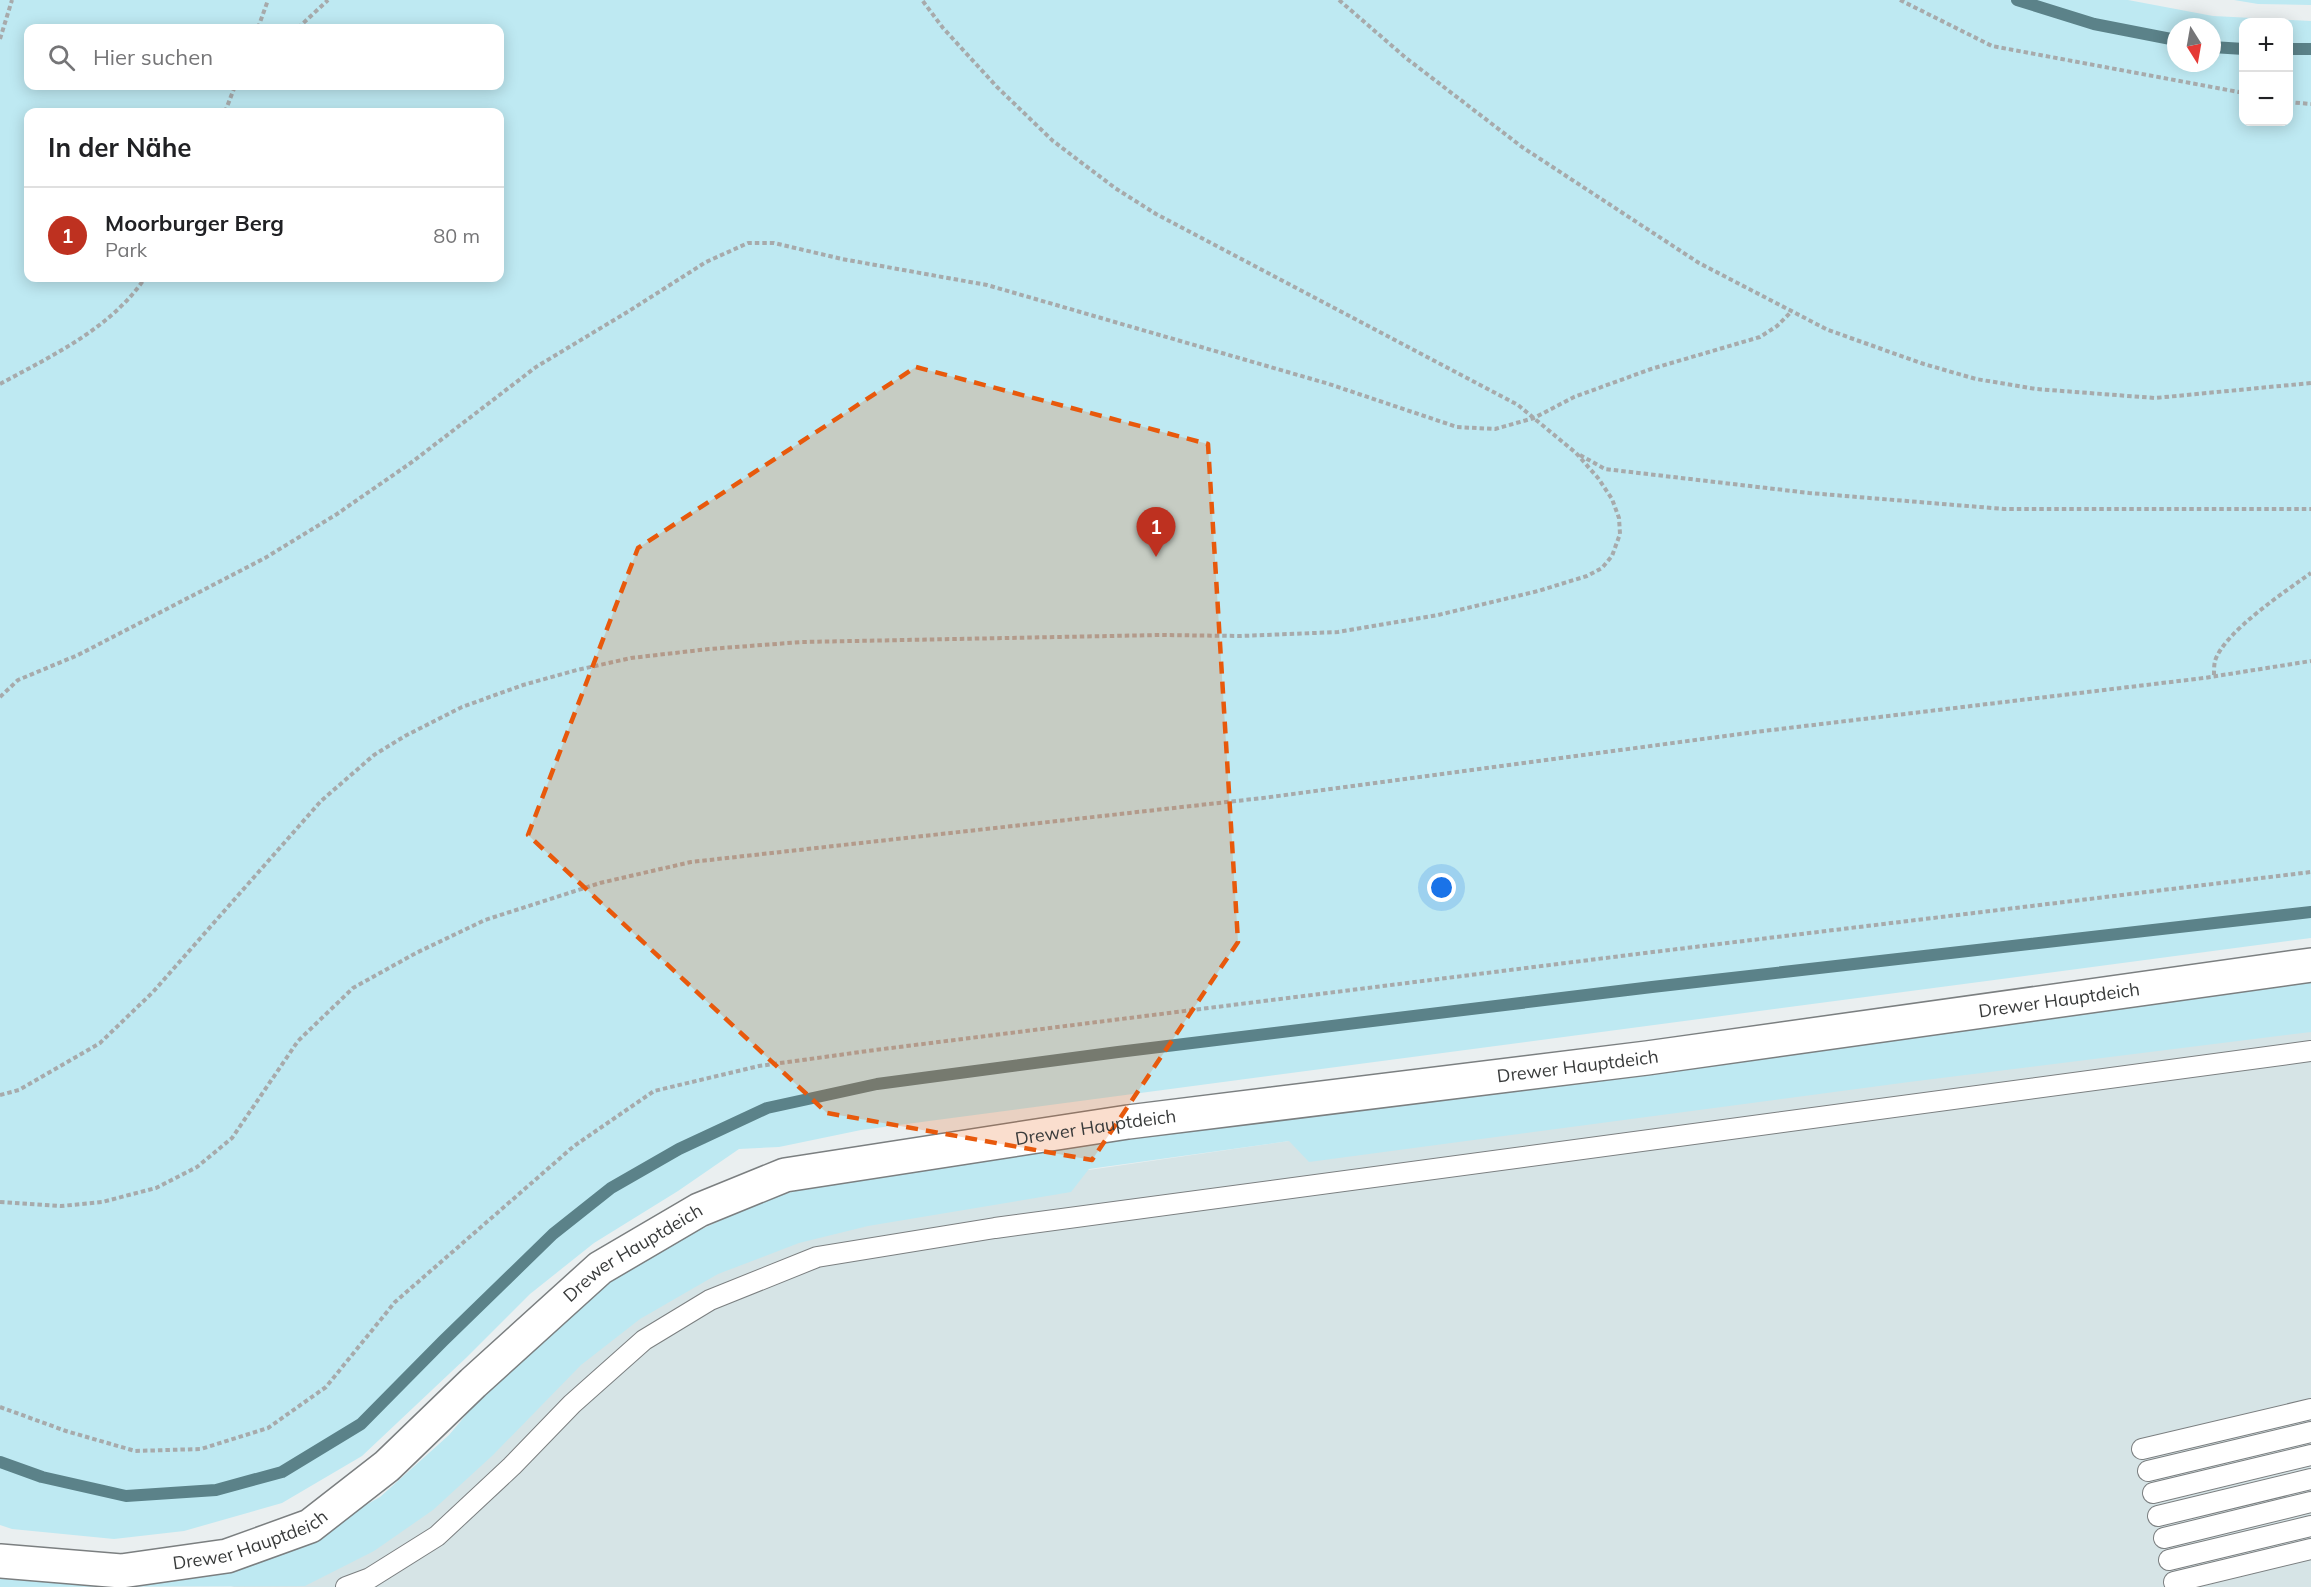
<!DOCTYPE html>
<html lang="de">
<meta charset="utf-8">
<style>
:root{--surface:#fff;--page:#f6f6f6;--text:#202124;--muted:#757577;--line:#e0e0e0;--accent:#be3120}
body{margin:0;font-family:Mulish,sans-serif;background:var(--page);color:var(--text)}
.controls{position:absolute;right:18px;top:18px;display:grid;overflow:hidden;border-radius:12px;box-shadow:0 3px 15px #0003}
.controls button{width:54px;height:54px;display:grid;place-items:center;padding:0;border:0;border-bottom:2px solid var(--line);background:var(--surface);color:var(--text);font:30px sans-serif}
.compass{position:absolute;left:2167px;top:18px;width:54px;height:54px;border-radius:50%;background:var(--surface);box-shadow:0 3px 15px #0003;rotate:169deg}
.you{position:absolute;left:1442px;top:888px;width:21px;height:21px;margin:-15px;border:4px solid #fff;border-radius:50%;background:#1a73e8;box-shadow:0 0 0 9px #1a73e833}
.badge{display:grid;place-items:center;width:39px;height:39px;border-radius:50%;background:var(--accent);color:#fff;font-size:20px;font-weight:700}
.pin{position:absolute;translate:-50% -50px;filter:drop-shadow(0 2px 3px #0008)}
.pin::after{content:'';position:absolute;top:32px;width:21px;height:18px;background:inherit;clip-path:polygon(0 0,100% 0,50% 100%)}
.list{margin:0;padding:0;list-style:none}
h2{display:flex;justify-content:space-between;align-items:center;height:78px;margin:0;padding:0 24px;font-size:26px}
h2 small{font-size:20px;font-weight:400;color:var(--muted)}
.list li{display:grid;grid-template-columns:39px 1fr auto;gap:18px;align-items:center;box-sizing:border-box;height:96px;padding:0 24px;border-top:2px solid var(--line)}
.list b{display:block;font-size:22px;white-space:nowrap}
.list p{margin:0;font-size:20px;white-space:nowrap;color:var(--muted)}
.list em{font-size:20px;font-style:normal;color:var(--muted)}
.icon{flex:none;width:33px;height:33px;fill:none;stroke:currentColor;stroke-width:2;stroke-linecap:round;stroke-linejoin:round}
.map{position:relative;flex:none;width:2311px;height:1587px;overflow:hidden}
.search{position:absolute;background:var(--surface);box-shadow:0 3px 15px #0003;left:24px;top:24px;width:480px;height:66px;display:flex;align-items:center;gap:15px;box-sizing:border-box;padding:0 21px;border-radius:12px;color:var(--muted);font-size:22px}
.panel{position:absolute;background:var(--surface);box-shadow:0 3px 15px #0003;left:24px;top:108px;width:480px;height:174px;border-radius:12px}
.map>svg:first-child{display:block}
.built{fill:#d6e4e6}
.green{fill:#bee9f2;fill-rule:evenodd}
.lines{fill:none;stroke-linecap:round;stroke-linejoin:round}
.stream{stroke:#5b8289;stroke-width:12}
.service-casing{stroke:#7b7f80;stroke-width:22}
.minor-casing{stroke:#7b7f80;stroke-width:36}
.path{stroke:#a7aaab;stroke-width:4;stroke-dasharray:4.5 3;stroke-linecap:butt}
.service{stroke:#fff;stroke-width:20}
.minor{stroke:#fff;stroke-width:33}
.marked{fill:#e8590c;fill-opacity:0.2;stroke:#e8590c;stroke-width:4.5;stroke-dasharray:12 8;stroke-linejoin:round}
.labels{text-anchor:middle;stroke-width:6;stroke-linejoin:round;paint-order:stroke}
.street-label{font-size:18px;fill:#393b3b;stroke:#eaeff0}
</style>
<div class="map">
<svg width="2311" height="1587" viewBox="0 0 2311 1587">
<rect width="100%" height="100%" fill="#eaeff0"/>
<polygon class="built" points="2311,1007 2311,1587 231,1587 321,1556 663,1276 930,1193 1289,1141"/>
<g class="green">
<path d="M0 0H2128L2213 16 2311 21V938L861 1130 779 1147 739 1149 678 1191 594 1243 530 1294 467 1357 362 1456 282 1503 184 1531 114 1539 12 1529 0 1525ZM2288 22V122H2244V22ZM2176 27H2212V63H2176ZM500 28V86H28V28ZM28 112H500V278H28Z"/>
<polygon points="2234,0 2311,0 2311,5 2258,4"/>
<polygon points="2311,978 2311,1032 1909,1082 1309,1162 1289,1141 1089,1169 1071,1192 868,1226 799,1243 718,1274 640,1319 581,1365 493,1455 433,1510 374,1551 305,1586 0,1587 0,1564 37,1573 319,1531 380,1497 449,1435 516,1356 616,1274 670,1244 762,1201 835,1179 963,1158"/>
</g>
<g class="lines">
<g class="stream">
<polyline points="2017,0 2094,24 2176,40"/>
<polyline points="2212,47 2244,49"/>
<polyline points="2288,49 2311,49"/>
<polyline points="0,1462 42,1477 126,1496 216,1490 282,1472 361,1424 443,1341 553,1234 611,1188 679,1149 767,1108 877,1084 1118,1052 1652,987 2311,912"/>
</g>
<defs>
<g id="service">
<polyline points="2142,1449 2311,1409"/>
<polyline points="2148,1471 2311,1432"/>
<polyline points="2153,1493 2311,1455"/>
<polyline points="2158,1516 2311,1479"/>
<polyline points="2164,1538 2311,1502"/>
<polyline points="2169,1560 2311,1526"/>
<polyline points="2174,1582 2311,1549"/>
<polyline points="346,1587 370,1578 437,1536 512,1466 572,1404 644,1340 710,1300 817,1257 995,1228 2311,1051"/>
</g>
<g id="minor">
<path id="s1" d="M0 1561 121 1571 227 1556 310 1526 387 1466 473 1383 600 1268 699 1210 785 1175 1128 1122 1647 1058 2311 965"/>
</g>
</defs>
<use href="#service" class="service-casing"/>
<use href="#minor" class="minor-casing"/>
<g class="path">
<polyline points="1339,0 1406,58 1522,147 1699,263 1828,330 1924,364 1976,379 2036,389 2155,398 2311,383"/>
<polyline points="1900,0 1992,46 2244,93"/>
<polyline points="258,28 268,0"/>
<polyline points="298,28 328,0"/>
<polyline points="0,39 12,0"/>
<polyline points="2288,102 2311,104"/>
<polyline points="225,112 235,86"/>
<path d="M0 384C53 355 110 329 145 278"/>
<polyline points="1580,455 1605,469 1809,493 2004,509 2311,509"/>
<path d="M2214 675C2214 671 2214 665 2215 661 2224 632 2286 591 2311 573"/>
<polyline points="0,697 18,680 78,655 265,558 337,514 412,462 536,367 629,311 706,262 748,243 774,243 842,259 987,285 1329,384 1457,427 1495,429 1534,418 1574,397 1651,369 1760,337 1777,326 1791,312"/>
<polyline points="0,1095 19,1090 100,1043 153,992 321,801 374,755 405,736 462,707 523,685 577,670 631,658 709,649 802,642 1160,635 1241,636 1338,632 1438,615 1538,591 1587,576 1602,568 1612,556 1620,534 1619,518 1612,499 1598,478 1576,453 1518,405 1156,214 1115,188 1053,141 997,87 943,28 922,0"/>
<polyline points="0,1202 61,1206 102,1202 156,1188 197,1167 232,1138 298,1041 353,988 416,953 485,920 600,883 691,862 1263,798 1755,732 2204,678 2311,661"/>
<polyline points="0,1407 66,1431 135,1451 201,1449 268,1428 326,1387 395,1302 574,1146 654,1091 759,1066 875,1050 1645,953 2311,872"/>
</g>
<use href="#service" class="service"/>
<use href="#minor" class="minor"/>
</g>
<path class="marked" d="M916 367 1208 444 1238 942 1092 1160 827 1113 528 835 638 548Z"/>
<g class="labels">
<g class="street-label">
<text dy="6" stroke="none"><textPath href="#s1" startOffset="2199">Drewer Hauptdeich</textPath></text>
<text dy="6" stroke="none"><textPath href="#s1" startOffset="1713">Drewer Hauptdeich</textPath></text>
<text dy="6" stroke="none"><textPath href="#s1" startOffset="1227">Drewer Hauptdeich</textPath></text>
<text dy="6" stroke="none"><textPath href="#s1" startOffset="741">Drewer Hauptdeich</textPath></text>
<text dy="6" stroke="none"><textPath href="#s1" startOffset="255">Drewer Hauptdeich</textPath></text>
</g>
</g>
</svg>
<div class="controls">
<button>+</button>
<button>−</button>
</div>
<svg class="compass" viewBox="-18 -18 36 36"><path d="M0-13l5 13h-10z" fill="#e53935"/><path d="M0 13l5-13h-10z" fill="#757577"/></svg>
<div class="you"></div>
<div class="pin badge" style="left:1156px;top:557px">1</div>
<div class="search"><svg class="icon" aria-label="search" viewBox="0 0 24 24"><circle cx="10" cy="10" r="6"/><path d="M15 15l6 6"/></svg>Hier suchen</div>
<section class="panel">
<h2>In der Nähe<small></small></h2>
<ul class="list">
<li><span class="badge">1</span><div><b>Moorburger Berg</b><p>Park</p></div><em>80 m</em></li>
</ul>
</section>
</div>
